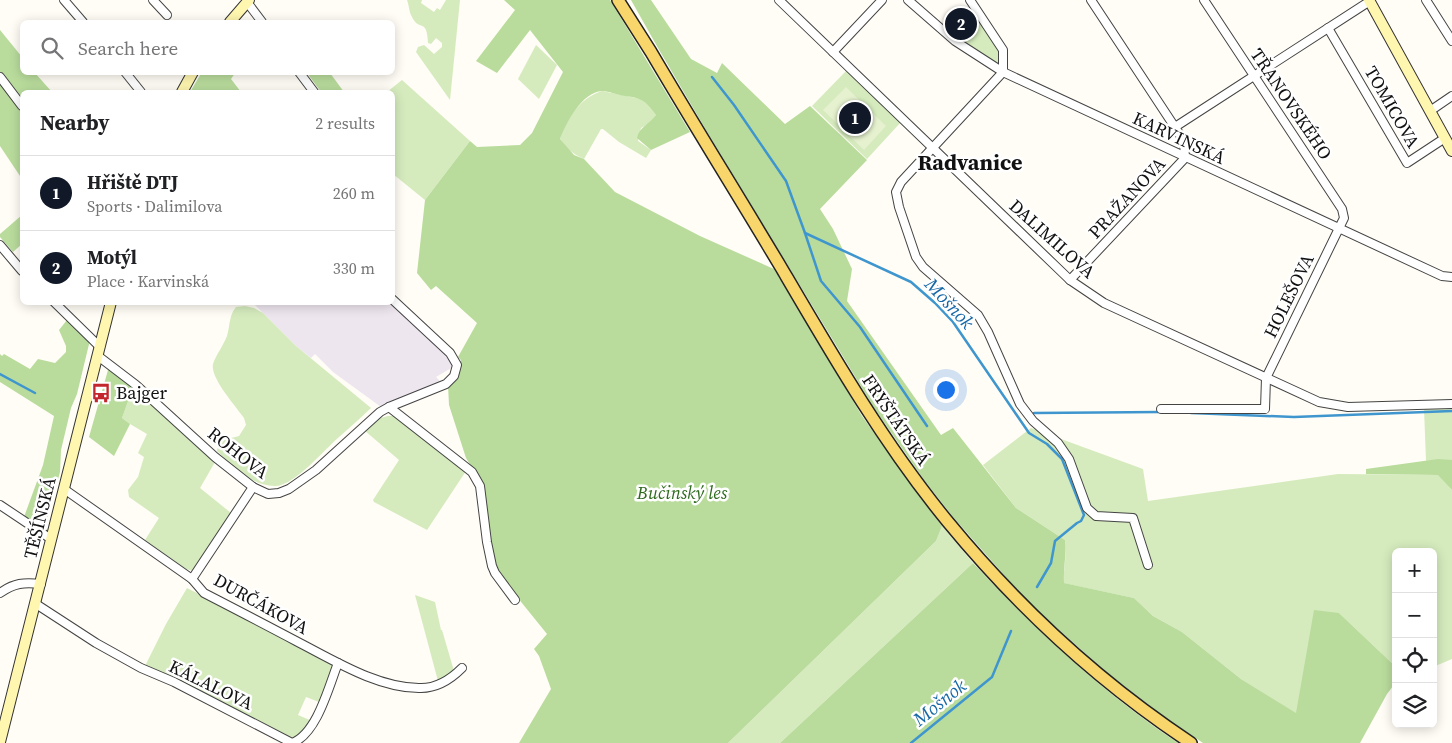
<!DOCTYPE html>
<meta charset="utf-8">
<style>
:root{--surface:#fff;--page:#f2f2f2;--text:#202124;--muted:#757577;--line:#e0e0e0;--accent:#111827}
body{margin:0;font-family:"Source Serif 4",serif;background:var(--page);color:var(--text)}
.controls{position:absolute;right:15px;bottom:15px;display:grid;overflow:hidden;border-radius:8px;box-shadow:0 2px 12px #0003}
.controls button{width:45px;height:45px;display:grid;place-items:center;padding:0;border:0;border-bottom:1px solid var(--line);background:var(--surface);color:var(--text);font:25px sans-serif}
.you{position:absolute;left:945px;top:389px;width:18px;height:18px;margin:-12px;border:4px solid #fff;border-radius:50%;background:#1a73e8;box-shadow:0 0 0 8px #1a73e833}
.badge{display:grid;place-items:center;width:32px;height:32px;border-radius:50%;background:var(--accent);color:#fff;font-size:16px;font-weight:700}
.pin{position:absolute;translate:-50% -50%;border:2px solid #fff;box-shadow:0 1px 5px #0006}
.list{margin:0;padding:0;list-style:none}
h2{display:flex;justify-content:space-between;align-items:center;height:65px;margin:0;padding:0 20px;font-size:21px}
h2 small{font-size:16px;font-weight:400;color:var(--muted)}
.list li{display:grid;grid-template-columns:32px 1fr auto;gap:15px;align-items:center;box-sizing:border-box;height:75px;padding:0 20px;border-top:1px solid var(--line)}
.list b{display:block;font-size:19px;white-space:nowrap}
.list p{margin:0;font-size:16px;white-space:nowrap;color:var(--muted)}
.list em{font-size:16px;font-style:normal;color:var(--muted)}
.icon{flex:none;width:28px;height:28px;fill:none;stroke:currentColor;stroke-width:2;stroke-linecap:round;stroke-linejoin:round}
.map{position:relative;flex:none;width:1452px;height:743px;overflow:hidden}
.search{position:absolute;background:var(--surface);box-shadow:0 2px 12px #0003;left:20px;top:20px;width:375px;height:55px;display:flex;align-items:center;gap:12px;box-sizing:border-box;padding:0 18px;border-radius:8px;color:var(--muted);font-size:19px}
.panel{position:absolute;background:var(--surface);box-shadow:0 2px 12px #0003;left:20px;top:90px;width:375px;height:215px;border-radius:8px}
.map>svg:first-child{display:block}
.industrial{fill:#eee6ef}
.green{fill:#d5ebbd}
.forest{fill:#b9dc9c}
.pitch{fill:#e6f2cf}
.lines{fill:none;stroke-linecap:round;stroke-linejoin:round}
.stream{stroke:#3f96cf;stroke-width:2.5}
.street-casing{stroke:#444;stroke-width:10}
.secondary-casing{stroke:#333;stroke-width:12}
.primary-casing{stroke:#222;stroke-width:14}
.street{stroke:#fff;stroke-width:8}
.secondary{stroke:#fff6b0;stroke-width:10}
.primary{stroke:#f9d66b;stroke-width:11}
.labels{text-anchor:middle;stroke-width:5;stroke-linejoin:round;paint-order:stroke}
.street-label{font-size:18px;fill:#111;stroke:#fff}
.poi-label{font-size:18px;fill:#111;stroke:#fff;text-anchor:start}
.park-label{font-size:18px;font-style:italic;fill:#2f6b1f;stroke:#fff}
.water-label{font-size:19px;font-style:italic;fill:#1768a6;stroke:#fff}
.district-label{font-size:22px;font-weight:bold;fill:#111;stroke:#fff}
</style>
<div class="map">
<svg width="1452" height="743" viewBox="0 0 1452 743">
<rect width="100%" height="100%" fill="#fffdf5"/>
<polygon class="industrial" points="253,303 391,303 446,354 452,362 453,367 436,377 440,381 381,407 333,372 315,354 311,358 296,346"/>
<g class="green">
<path d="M407 0H422L421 3 434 12 437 8 440 10 446 0H460L450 100 416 52 418 47 424 45 434 54 442 47V43L436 38 431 44 428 43C427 17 419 32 412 17 409 12 409 5 407 0Z"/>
<polygon points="978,18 999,49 999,65 966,45 961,29"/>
<polygon points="536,45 557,65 539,99 518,79"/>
<polygon points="847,70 901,122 867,159 812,106"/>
<polygon points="402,80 470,141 425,200 393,174 392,92 387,92"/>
<path d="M602 91 641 99 647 102 656 115 652 122 641 128 638 141 651 150 646 158 619 142 603 129H601L584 159C573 154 567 149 560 139 567 118 580 98 602 91Z"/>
<path d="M245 306 254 308 263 313 296 346 371 408C361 418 350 427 339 437 325 449 295 485 276 486 253 487 232 466 217 451 219 438 229 439 239 436L246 425 244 418C236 406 210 378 213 364 216 355 223 346 227 336 230 326 229 315 236 307Z"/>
<polygon points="133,391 138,392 184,435 215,462 200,488 231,513 193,571 186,569 145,540 159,518 129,497 128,490 138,477 144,457 138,453 147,434 130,424 122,418 131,393"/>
<polygon points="1452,408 1452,460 1426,461 1424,409"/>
<polygon points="388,416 394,416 466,471 427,530 374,502 373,500 399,460 364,430 377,419"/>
<path d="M1031 428 1143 469 1148 501 1338 474 1439 475 1452 490V659L1433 667V552H1396V667L1339 613 1296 714 1241 679 1182 632 1153 616 1134 598 1063 583C1064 570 1067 552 1065 540L1016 508 983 465Z"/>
<polygon points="942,526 973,563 780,743 728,743 936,541"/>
<polygon points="187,588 331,662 333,667 319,702 306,697 298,715 312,721 299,738 291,737 145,666 166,624"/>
<polygon points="415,595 435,602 441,630 442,630 454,671 438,681"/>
</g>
<g class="forest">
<path d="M504 0H610L690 132 651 150 637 138C639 127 650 124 656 115 646 101 642 98 625 96 617 95 609 91 602 91 582 92 566 123 560 139L574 155 584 159 615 192 700 236 774 269 862 416 913 488 942 526 936 541 728 743H519L551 689 539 656 534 649 547 634 496 571 490 544 486 499 482 484 466 458 449 405 448 385 456 378 461 360 458 357 477 323 436 286 431 290 417 273 425 200 470 141 477 147 520 145 532 133 563 72 530 30 497 73 476 61 515 10Z"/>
<path d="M631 0H651L691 59 717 73 722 63 785 124 810 106 867 160 820 209 833 229 852 269 847 301 941 435 953 428 1016 508 1065 540C1067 553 1063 569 1064 583L1134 598 1153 616 1182 632 1241 679 1296 713 1314 610 1339 613 1396 667V682L1387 694 1360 743H1203L1163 716 1105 671 1039 612 1011 583 953 517 924 480 874 408 706 130 658 48Z"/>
<polygon points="0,30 22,57 22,72 35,73 52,92 22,92 22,179 0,146"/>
<polygon points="202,72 235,73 231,79 241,92 190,92"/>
<polygon points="307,73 330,73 344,92 321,92"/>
<polygon points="22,215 22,244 13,252 0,237 0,234"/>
<polygon points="67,320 90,340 77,394 71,408 61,450 60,472 44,531 24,517 43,465 54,416 0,382 0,354 2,356 4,354 30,369 38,359 55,363 66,352 66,346 59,330"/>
<polygon points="107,367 142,393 141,395 134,391 131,393 122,418 130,424 114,456 89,437 108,370"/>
<polygon points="1438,459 1452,460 1452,490 1438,475 1366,474 1366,469"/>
<path d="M973 563C1035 630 1102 692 1178 743H780Z"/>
</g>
<polygon class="pitch" points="846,87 886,126 864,150 823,110"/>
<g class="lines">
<g class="stream">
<polyline points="712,77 734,105 786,181 805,233 911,282 935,303 953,322 1029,433 1047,444 1062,459 1084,515 1081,521 1077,523 1055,541 1051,563 1037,587"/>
<polyline points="805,233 821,281 860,327 927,426"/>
<polyline points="0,374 35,393"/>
<polyline points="1034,413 1161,412"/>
<polyline points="1191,413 1294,417 1452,411"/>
<polyline points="911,743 992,677 1011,631"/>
</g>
<defs>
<g id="street">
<polyline points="64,0 83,22"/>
<polyline points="153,0 167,15"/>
<polyline points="779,0 1070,280 1104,303 1319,402 1348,407 1452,404"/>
<polyline points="908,0 955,41 1003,72 1442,276 1452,277"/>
<polyline points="970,0 1003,50 1003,72 901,182 896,192 899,207 916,257 923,267 978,315 988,332 1020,404 1033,421 1058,443 1069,459 1087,508 1096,516 1133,518 1148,565"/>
<polyline points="1091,0 1184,141 1185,158"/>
<polyline points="1426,0 1452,41"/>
<polyline points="247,2 262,22"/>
<polyline points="1328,28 1407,163 1445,138"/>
<polyline points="833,52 882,0"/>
<polyline points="125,72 141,92"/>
<polyline points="299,72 314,92"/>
<polyline points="0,77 22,106"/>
<polyline points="1430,111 1452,96"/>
<polyline points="1175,127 1370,1"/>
<polyline points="0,245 22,271"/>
<polyline points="1070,280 1185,158"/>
<polyline points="54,302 100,347"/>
<polyline points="98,356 136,385 215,457 253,487 268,494 279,493 289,489 316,470 380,412 389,407 446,384 454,376 457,365 450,353 392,299"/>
<polyline points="389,407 472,472 480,486 487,542 492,566 495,573 515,600"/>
<polyline points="1161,409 1265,409 1266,378 1344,218 1342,209 1204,0"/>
<path d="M64 489 192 579 204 593C235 609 266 625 296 641 333 660 379 689 421 688 437 688 451 679 462 668"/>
<polyline points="0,505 51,539"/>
<polyline points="192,579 253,487"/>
<path d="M0 593C14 583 24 582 41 584"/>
<path d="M36 604 96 643 141 668 174 682 292 743C317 734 329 686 338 663"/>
</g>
<g id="secondary">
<polyline points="1369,0 1452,151"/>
<polyline points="230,22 249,0"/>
<polyline points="182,92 193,72"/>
<polyline points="0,742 111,302"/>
</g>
<path id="primary" d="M618 0 651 52C694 125 739 197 782 269 833 356 884 444 948 522 1018 607 1099 682 1191 743"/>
</defs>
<use href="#street" class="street-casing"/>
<use href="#secondary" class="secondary-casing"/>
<use href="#primary" class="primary-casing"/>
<use href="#street" class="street"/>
<use href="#secondary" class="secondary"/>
<use href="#primary" class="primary"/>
</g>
<defs>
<symbol id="bus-bare" viewBox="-9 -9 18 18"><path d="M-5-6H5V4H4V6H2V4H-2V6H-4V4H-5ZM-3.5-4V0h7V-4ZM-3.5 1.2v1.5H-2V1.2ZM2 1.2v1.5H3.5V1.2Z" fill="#c4262e" stroke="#fff" stroke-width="2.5" paint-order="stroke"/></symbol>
</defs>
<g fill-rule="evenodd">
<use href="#bus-bare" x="87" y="379" width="28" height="28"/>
</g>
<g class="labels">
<g class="street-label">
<text transform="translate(1291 104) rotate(56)" y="6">TŘANOVSKÉHO</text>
<text transform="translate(1392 107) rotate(60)" y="6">TOMICOVA</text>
<text transform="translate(1179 138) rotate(25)" y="6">KARVINSKÁ</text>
<text transform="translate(1127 198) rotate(-47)" y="6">PRAŽANOVA</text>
<text transform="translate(1052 239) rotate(42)" y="6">DALIMILOVA</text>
<text transform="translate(1289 296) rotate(-64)" y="6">HOLEŠOVA</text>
<text transform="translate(896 420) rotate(56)" y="6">FRYŠTÁTSKÁ</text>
<text transform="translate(238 453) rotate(38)" y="6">ROHOVA</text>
<text transform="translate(40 518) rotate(-76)" y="6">TĚŠÍNSKÁ</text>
<text transform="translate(261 604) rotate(29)" y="6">DURČÁKOVA</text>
<text transform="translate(211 685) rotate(26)" y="6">KÁLALOVA</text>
</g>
<g class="poi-label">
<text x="116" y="399">Bajger</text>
</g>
<g class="park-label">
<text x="682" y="499">Bučinský les</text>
</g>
<g class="water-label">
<text transform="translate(950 303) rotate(47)" y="7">Mošnok</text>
<text transform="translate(939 702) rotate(-39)" y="7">Mošnok</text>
</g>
<g class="district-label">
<text x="970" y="170">Radvanice</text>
</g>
</g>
</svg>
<div class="controls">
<button>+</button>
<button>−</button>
<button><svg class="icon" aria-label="locate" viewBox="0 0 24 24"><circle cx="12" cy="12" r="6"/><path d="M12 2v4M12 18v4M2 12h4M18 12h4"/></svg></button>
<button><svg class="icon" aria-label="layers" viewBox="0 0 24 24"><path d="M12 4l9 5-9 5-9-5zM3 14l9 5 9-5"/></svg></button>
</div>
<div class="you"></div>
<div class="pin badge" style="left:855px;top:118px">1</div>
<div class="pin badge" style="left:961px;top:24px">2</div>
<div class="search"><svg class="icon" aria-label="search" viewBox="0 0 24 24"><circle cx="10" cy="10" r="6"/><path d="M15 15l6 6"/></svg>Search here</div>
<section class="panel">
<h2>Nearby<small>2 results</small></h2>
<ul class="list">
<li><span class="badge">1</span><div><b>Hřiště DTJ</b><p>Sports · Dalimilova</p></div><em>260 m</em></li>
<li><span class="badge">2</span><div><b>Motýl</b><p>Place · Karvinská</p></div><em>330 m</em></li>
</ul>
</section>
</div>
